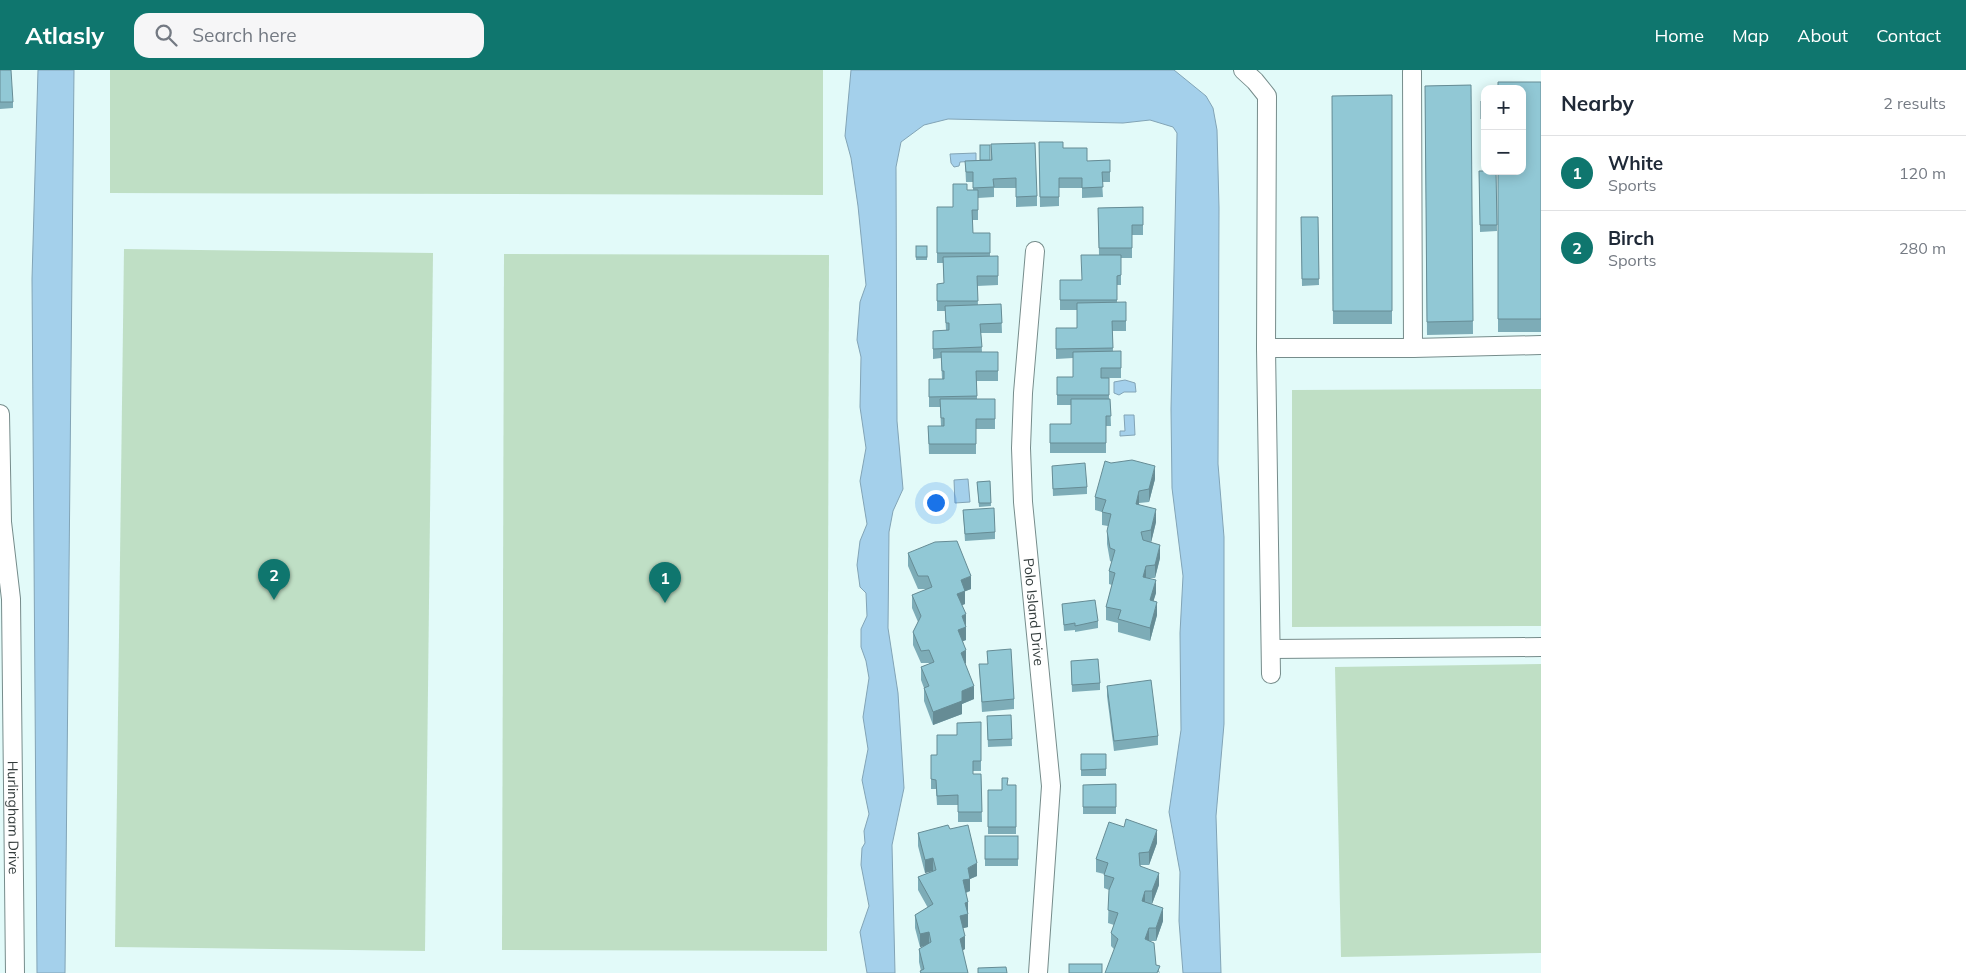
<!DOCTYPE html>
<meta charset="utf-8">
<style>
:root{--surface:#fff;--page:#f6f6f7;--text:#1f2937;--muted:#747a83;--line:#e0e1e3;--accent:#0f766e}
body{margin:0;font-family:Mulish,sans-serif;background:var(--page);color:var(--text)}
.controls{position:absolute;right:15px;top:15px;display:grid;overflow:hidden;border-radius:10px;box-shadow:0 2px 12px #0003}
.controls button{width:45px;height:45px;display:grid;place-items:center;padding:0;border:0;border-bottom:1px solid var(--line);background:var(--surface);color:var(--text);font:25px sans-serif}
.you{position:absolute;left:935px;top:432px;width:18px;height:18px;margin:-12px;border:4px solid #fff;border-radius:50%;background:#1a73e8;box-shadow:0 0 0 8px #1a73e833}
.badge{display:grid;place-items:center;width:32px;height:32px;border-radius:50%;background:var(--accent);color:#fff;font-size:16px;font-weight:700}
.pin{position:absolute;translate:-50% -41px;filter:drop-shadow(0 1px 2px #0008)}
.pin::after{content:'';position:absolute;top:26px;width:18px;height:15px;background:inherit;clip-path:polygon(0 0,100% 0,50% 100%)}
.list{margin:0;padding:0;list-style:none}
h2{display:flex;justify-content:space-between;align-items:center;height:65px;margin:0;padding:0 20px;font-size:21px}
h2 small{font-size:16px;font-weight:400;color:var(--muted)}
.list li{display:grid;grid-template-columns:32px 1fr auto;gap:15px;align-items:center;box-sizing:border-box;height:75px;padding:0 20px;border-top:1px solid var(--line)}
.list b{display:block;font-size:19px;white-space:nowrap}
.list p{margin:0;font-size:16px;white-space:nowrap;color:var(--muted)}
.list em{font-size:16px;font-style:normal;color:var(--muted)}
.icon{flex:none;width:28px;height:28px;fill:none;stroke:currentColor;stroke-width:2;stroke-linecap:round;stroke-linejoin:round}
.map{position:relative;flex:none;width:1541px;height:903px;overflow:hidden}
header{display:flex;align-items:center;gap:30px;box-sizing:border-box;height:70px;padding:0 25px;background:var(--accent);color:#fff}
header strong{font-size:24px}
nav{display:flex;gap:28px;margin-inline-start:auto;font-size:18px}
.search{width:350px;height:45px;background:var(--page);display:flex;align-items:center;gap:12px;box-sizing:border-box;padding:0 18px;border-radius:15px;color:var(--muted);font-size:19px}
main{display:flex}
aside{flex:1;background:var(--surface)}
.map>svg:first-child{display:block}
.green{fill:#bfdfc5}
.water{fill:#a4d0eb;stroke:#82a4b6}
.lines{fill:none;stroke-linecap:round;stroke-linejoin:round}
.minor-casing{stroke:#768c8b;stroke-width:20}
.minor{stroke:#fff;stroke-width:18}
.wall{fill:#7dacb7}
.shaded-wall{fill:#668c95}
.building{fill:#91c8d5;stroke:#668c95}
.labels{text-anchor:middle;stroke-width:4;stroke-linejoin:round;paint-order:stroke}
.street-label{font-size:14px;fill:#333c3c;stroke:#e2faf9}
</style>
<header>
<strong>Atlasly</strong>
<div class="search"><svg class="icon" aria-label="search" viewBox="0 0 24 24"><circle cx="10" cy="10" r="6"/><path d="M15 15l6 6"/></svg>Search here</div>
<nav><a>Home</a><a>Map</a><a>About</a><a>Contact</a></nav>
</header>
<main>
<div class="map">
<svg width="1541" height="903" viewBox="0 0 1541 903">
<rect width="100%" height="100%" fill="#e2faf9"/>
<g class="green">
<polygon points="110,0 823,0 823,125 110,123"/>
<polygon points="124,179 433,183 425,881 115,877"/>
<polygon points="504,184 829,185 827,881 502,880"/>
<polygon points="1541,319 1541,556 1292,557 1292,320"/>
<polygon points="1541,594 1541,883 1341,887 1335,597"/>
</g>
<g class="water">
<polygon points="38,0 74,0 65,903 37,903 32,209"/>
<polygon points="851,0 1174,0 1206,26 1213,38 1217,60 1219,138 1218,394 1224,467 1224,654 1216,746 1221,903 1183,903 1179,851 1180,802 1169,742 1181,660 1180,563 1183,506 1172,418 1171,339 1177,63 1173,57 1150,50 1123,53 948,49 924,55 901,72 896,97 897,351 903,419 893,441 889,462 888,558 898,623 904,718 892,775 895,903 867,903 860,862 869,836 861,795 862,778 865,773 864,761 869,744 862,710 868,679 863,647 869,608 866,591 861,577 861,559 867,546 866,523 860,517 857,495 860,471 867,454 860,411 866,378 860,337 861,287 857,270 860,232 866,215 858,136 851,88 845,66"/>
<polygon points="976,83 976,91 960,92 959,96 954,97 951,93 950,84"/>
<polygon points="1125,310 1135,313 1136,322 1124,322 1119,325 1114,323 1114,312"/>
<polygon points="1124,345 1134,345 1135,365 1120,366 1120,361 1125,361"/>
<polygon points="968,409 970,432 955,433 954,410"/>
</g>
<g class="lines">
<defs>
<g id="minor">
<polyline points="1243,0 1255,11 1267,26 1266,278 1271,604"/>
<polyline points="1412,2 1413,278"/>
<path id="s1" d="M1035 181 1023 323 1021 378 1023 432 1051 716 1038 903"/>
<polyline points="1266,278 1413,278 1541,275"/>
<path id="s2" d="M0 344 2 452 11 529 15 903"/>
<polyline points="1271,579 1541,577"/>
</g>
</defs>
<use href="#minor" class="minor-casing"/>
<use href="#minor" class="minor"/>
</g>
<g class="wall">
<polygon points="0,0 13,32 13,38 0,39"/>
<polygon points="1541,12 1541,262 1498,262 1498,101"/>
<polygon points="1471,15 1473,264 1427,265 1425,16"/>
<polygon points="1392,25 1392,254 1333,254 1332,26"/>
<polygon points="1485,30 1485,52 1481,52 1481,31"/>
<polygon points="1039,72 1063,78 1087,91 1110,90 1110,112 1102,112 1103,127 1082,128 1082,118 1059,118 1059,136 1040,137"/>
<polygon points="991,74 1037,126 1037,136 1016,137 1016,118 994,118 994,127 978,128 978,150 972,150 973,163 990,163 990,186 998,186 998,215 977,216 978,235 1001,234 1002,263 981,263 982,282 998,282 998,311 977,311 977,329 995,329 995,359 976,359 976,384 929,384 928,356 941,356 940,337 929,337 929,309 942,309 941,288 933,289 933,261 946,260 945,241 937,241 937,214 944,213 943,193 937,193 937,137 953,137 967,120 973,120 973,112 966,112 965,91 991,90"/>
<polygon points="1479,101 1496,101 1497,161 1480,162"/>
<polygon points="1143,137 1143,165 1132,165 1132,188 1121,188 1121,215 1117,215 1117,232 1126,251 1126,261 1112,261 1113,281 1121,298 1121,308 1109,308 1109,329 1110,329 1111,356 1106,356 1106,383 1050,383 1050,354 1071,354 1071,335 1057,335 1057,307 1073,307 1073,288 1056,289 1056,258 1077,258 1077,240 1060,240 1060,210 1082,210 1099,185 1098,138"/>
<polygon points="1301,147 1318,147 1319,215 1302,216"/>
<rect x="916" y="176" width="11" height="14"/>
<polygon points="1052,396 1087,417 1087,424 1053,426"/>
<polygon points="1155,409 1149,432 1139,433 1139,434 1156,452 1151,472 1160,488 1155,508 1150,508 1156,523 1153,531 1157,545 1150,571 1118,562 1118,553 1106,550 1106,537 1112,515 1109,514 1109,501 1112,492 1110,491 1107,474 1107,461 1108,456 1102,455 1102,442 1095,440 1095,427"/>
<polygon points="990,411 991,436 979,437 977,412"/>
<polygon points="963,440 995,462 995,469 965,471"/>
<polygon points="908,483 971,519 965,521 965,534 962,535 966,556 966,570 963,571 966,593 965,594 974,629 962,634 962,644 933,655 924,631 924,618 921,610 921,597 929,594 929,593 921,593 913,575 913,562 918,552 912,538 912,525 928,519 918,519 908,496"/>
<polygon points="1062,534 1098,551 1098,558 1075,562 1075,560 1064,561"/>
<polygon points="987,581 1014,629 1014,639 982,642 979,594 988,594"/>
<polygon points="1071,591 1100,613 1100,620 1072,622"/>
<polygon points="1107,616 1158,666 1158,675 1114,681 1107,626"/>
<polygon points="1011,645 1012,676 988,677 987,653"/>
<polygon points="981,652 981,701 973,701 973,704 981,704 982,752 958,752 958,735 937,735 936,719 931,719 931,685 937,685 957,665"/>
<rect x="1081" y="684" width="25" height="22"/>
<polygon points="1116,714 1116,744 1083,744 1083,715"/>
<polygon points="1007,715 1016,715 1016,764 988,764 988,720 1002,720"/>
<polygon points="1124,757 1157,773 1149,795 1140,795 1159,815 1152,834 1150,834 1163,851 1156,871 1150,871 1156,895 1160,903 1114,879 1111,876 1111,863 1114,855 1108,853 1109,820 1104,818 1104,804 1096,802 1096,789"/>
<polygon points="918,763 977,806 970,809 970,821 966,823 968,832 968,857 963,858 965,879 962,880 968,903 920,903 921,901 919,892 919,879 926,876 920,877 915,858 915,845 928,838 918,820 918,807 933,801 925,803 918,776"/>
<rect x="985" y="766" width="33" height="30"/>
</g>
<g class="shaded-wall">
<polygon points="1155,396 1155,409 1149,432 1149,419"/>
<polygon points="1139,421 1139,433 1136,446 1136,434"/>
<polygon points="1156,439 1156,452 1151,473 1151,460"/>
<polygon points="1160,475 1160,488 1155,508 1155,495"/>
<polygon points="1146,496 1146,509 1143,507"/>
<polygon points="971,506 971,519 961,523 961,510"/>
<polygon points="1156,510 1156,523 1150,543 1150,530"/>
<polygon points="965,521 965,534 957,537 957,524"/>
<polygon points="1157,532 1157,545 1150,571 1150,558"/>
<polygon points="966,544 966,557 962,546"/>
<polygon points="966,557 966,570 958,573 958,560"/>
<polygon points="966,580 966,593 961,596 961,583"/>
<polygon points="974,616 974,629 962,634 962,644 933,655 933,642 962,621"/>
<polygon points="1157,760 1157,773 1149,795 1149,782"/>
<polygon points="933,788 933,801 925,803 925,790"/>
<polygon points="977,793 977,806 970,809 970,821 963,823 963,810 968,798"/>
<polygon points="1159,803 1159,815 1152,834 1152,821"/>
<polygon points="1145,821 1145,834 1142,831"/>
<polygon points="968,832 968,857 960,859 960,846 965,833"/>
<polygon points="1163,838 1163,851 1156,871 1156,858"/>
<polygon points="1149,858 1149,871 1145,869"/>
<polygon points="929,862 929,875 920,877 920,864"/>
<polygon points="965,866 965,879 960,882 960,869"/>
</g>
<g class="building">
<polygon points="0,0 11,0 13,32 0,32"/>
<polygon points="1498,12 1541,12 1541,249 1498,249 1498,101 1522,101 1522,19 1498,19"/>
<polygon points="1471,15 1473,251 1427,252 1425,16"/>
<polygon points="1392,25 1392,241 1333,241 1332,26"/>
<polygon points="1485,30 1485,49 1481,49 1481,31"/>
<polygon points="1039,72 1063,72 1063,78 1087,78 1087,91 1110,90 1110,102 1102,102 1103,117 1082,118 1082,108 1059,108 1059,127 1040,127"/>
<polygon points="1035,73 1037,126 1016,127 1016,108 993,109 994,117 973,118 973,102 966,102 965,91 992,90 991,74"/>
<rect x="980" y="75" width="10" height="15"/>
<polygon points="1479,101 1496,101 1497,155 1480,155"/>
<polygon points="953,114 967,114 967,120 978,120 978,140 972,140 973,163 990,163 990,183 937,183 937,137 953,137"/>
<polygon points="1143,137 1143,155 1132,155 1132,178 1099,178 1098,138"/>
<polygon points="1301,147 1318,147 1319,209 1302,209"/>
<rect x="916" y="176" width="11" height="11"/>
<polygon points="1081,185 1121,185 1121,205 1117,206 1117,230 1060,230 1060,210 1082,210"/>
<polygon points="998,186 998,206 977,206 978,231 937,231 937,214 944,213 943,187"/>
<polygon points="1126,232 1126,251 1112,251 1113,278 1056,279 1056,258 1077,258 1077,233"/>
<polygon points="1001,234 1002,253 980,254 982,277 933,279 933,261 949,260 949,253 946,253 945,236"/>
<polygon points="1121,281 1121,298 1101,298 1101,308 1109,308 1109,325 1057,325 1057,307 1073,307 1073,282"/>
<polygon points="941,282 998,282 998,301 976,301 977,326 929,327 929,309 944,309 944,301 942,301"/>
<polygon points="940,329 995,329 995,349 976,349 976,374 929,374 928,356 944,356 944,348 941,348"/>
<polygon points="1071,329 1110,329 1111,346 1106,346 1106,373 1050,373 1050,354 1071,354"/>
<polygon points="1132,390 1155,396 1149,419 1139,421 1136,434 1156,439 1151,460 1141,462 1143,470 1160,475 1155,495 1146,496 1143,507 1156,510 1150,530 1157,532 1150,558 1118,549 1121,540 1106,537 1115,503 1109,501 1115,480 1110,478 1107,461 1111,444 1102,442 1106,430 1095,427 1105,391 1111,393"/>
<polygon points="1085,393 1087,417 1053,419 1052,396"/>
<polygon points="990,411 991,433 979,433 977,412"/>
<polygon points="994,438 995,462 965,464 963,440"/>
<polygon points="957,471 971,506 961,510 965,521 957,524 966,544 962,546 966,557 958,560 966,580 961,583 974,616 962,621 962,631 933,642 924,618 929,616 921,597 934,592 929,580 921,581 913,562 921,546 912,525 932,517 928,506 918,506 908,483 935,472"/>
<polygon points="1095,530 1098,551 1075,556 1075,553 1064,555 1062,534"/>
<polygon points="1011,579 1014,629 982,632 979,594 988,594 987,581"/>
<polygon points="1098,589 1100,613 1072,615 1071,591"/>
<polygon points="1151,610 1158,666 1114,671 1107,616"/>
<polygon points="1011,645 1012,669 988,670 987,646"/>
<polygon points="981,652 981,691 973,691 973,704 981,704 982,742 958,742 958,725 937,726 936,710 931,709 931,685 937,685 937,665 957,665 957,653"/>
<polygon points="1081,684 1106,684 1106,699 1081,700"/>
<polygon points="1002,708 1008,708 1007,715 1016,715 1016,757 988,757 988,720 1002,720"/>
<polygon points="1116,714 1116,737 1083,737 1083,715"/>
<polygon points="1126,749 1157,760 1149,782 1139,783 1140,796 1159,803 1152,821 1145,821 1142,831 1163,838 1156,858 1149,858 1145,869 1154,873 1156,895 1160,896 1157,903 1105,903 1118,869 1111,863 1118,843 1108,840 1109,820 1114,808 1104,805 1108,793 1096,789 1109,752 1124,757"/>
<polygon points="948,755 950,759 968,755 977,793 968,798 970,809 963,810 968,832 965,833 968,844 960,846 965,866 960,869 968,903 921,903 920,901 924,899 919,879 931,872 929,862 920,864 915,845 933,834 918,807 936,800 933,788 925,790 918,763"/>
<rect x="985" y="766" width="33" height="23"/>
<rect x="1069" y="894" width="33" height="9"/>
<polygon points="1006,897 1007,903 978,903 978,898"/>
</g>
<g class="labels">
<g class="street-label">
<text dy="5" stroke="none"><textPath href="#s1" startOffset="362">Polo Island Drive</textPath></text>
<text dy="5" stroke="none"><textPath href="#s2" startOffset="404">Hurlingham Drive</textPath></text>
</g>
</g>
</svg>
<div class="controls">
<button>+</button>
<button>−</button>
</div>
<div class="you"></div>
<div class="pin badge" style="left:665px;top:533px">1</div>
<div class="pin badge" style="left:274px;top:530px">2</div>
</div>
<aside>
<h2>Nearby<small>2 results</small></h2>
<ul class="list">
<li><span class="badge">1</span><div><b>White</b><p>Sports</p></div><em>120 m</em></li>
<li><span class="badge">2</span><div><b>Birch</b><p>Sports</p></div><em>280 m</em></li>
</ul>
</aside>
</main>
